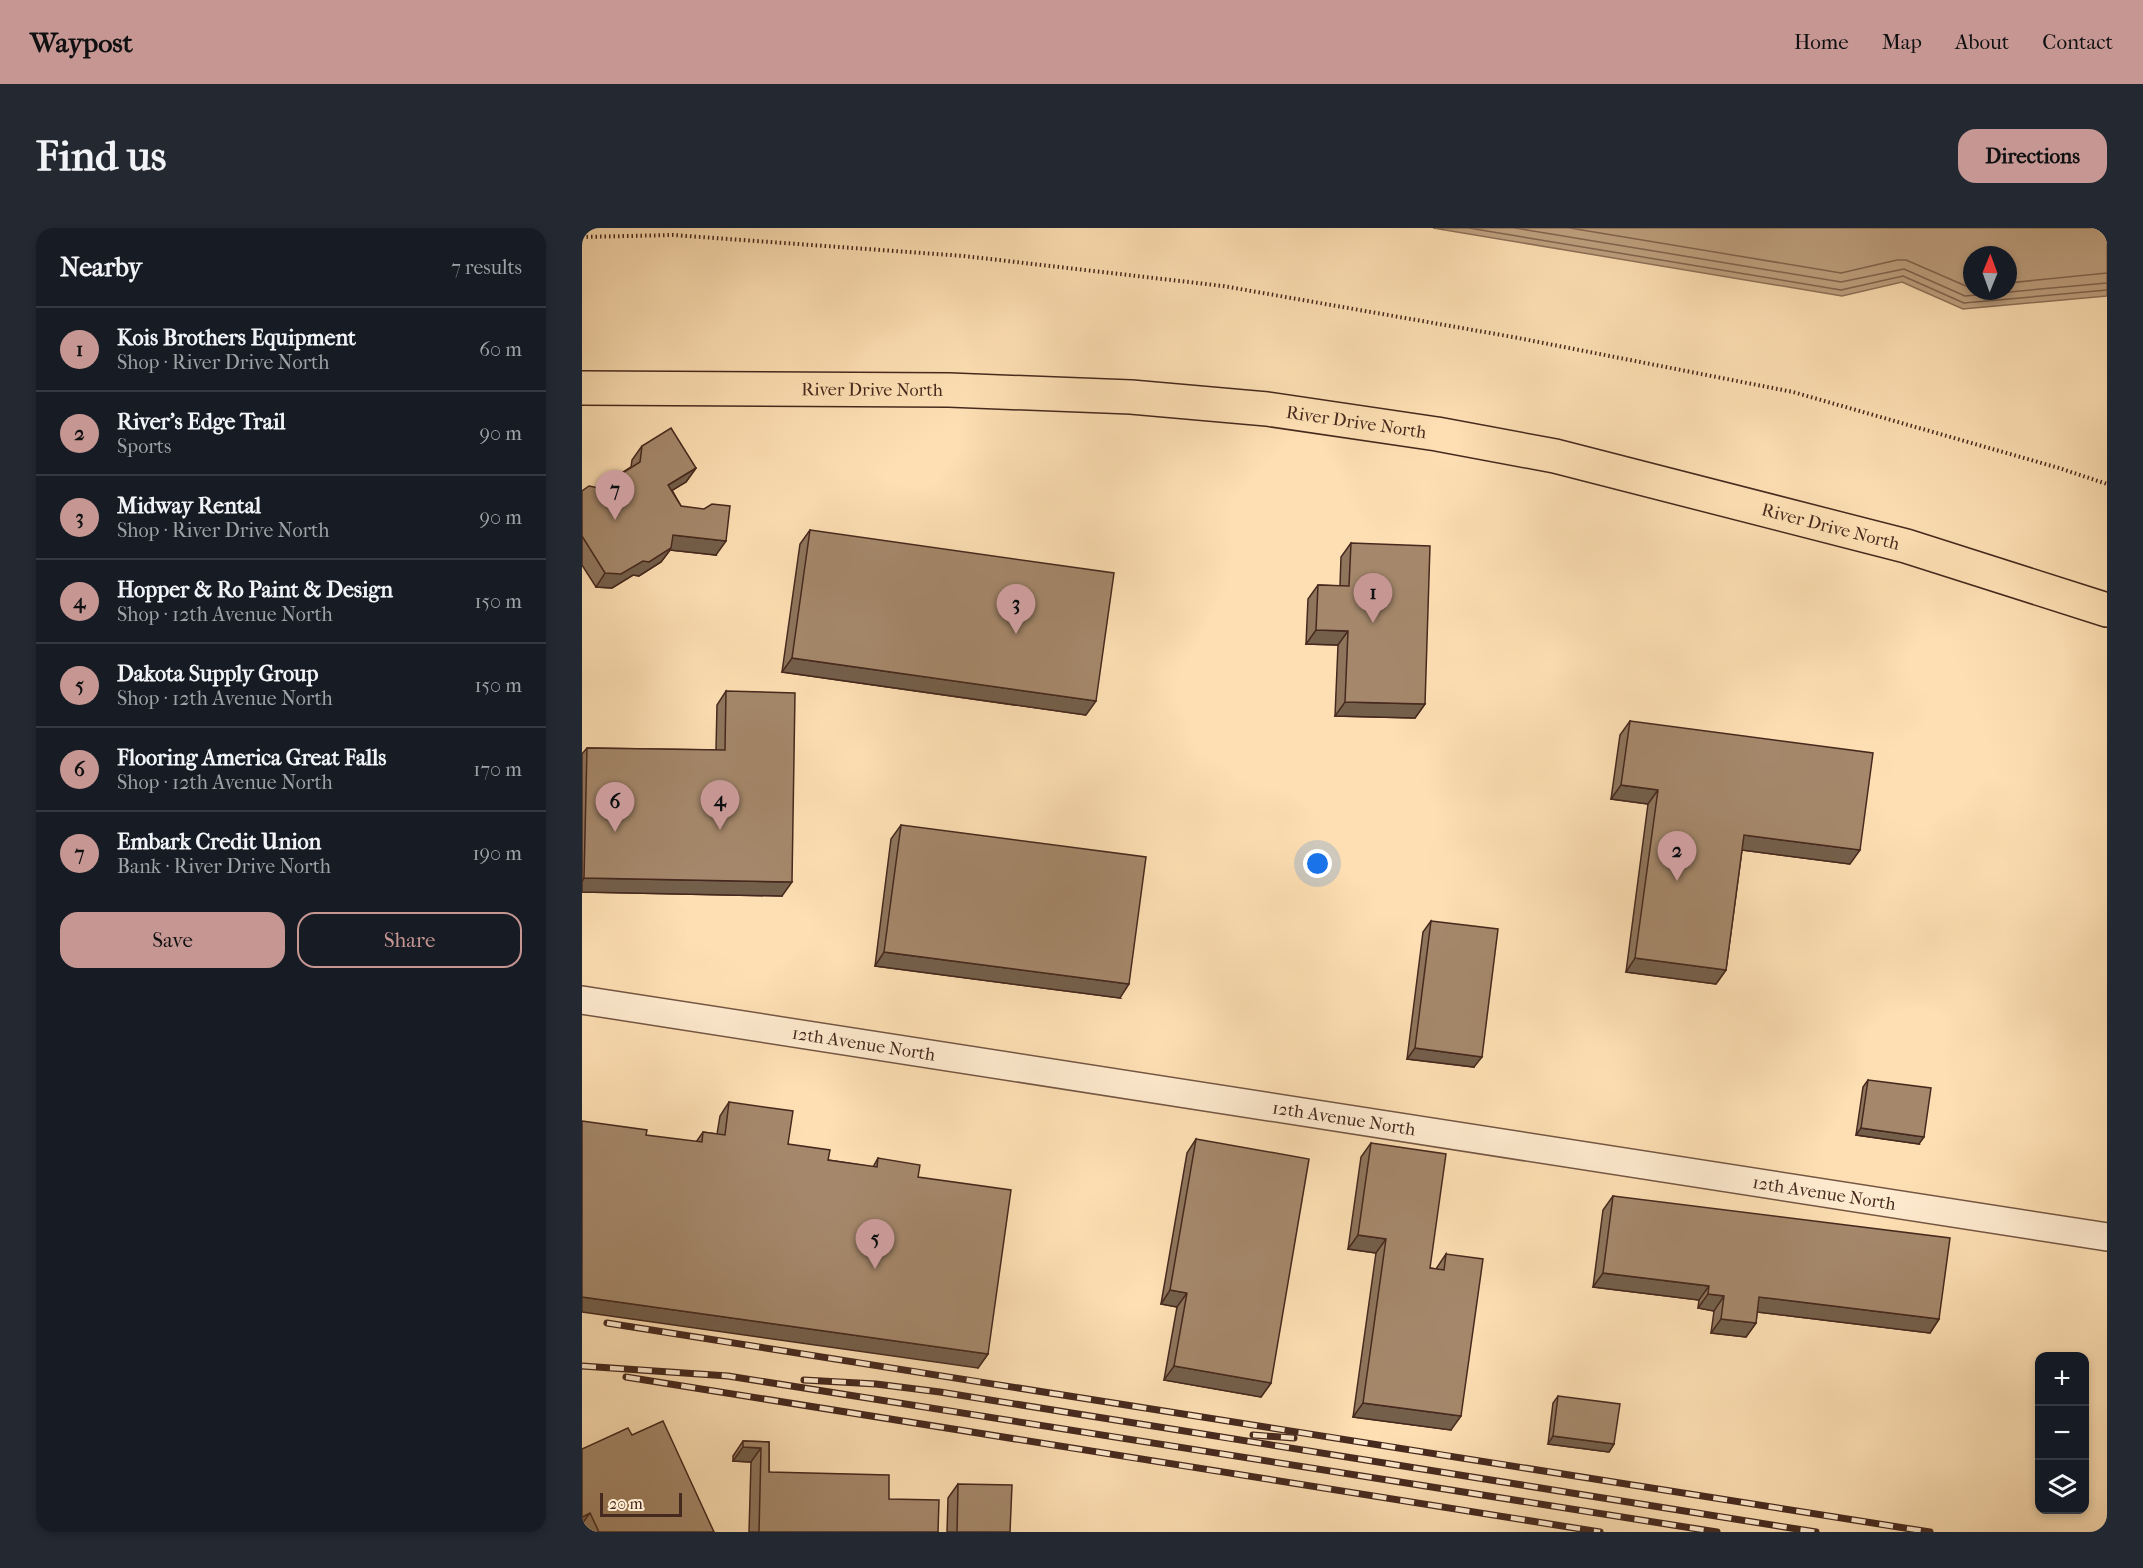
<!DOCTYPE html>
<meta charset="utf-8">
<style>
:root{--surface:#171b24;--page:#242831;--text:#f1f3f6;--muted:#9ea1a6;--line:#363941;--accent:#c59692}
body{margin:0;font-family:"IM FELL French Canon",serif;background:var(--page);color:var(--text)}
.controls{position:absolute;right:18px;bottom:18px;display:grid;overflow:hidden;border-radius:12px;box-shadow:0 3px 9px #0003}
.controls button{width:54px;height:54px;display:grid;place-items:center;padding:0;border:0;border-bottom:2px solid var(--line);background:var(--surface);color:var(--text);font:30px sans-serif}
.compass{position:absolute;left:1381px;top:18px;width:54px;height:54px;border-radius:50%;background:var(--surface);box-shadow:0 3px 9px #0003;rotate:1deg}
.scale{position:absolute;left:18px;bottom:15px;width:82px;box-sizing:border-box;padding-left:6px;border:3px solid #46291e;border-top:0;font-size:16px;line-height:21px;white-space:nowrap;color:#46291e;-webkit-text-stroke:4px #feeace;paint-order:stroke}
.you{position:absolute;left:736px;top:636px;width:21px;height:21px;margin:-15px;border:4px solid #fff;border-radius:50%;background:#1a73e8;box-shadow:0 0 0 9px #1a73e833}
.badge{display:grid;place-items:center;width:39px;height:39px;border-radius:50%;background:var(--accent);color:#111;font-size:20px;font-weight:700}
.pin{position:absolute;translate:-50% -50px;filter:drop-shadow(0 2px 3px #0008)}
.pin::after{content:'';position:absolute;top:32px;width:21px;height:18px;background:inherit;clip-path:polygon(0 0,100% 0,50% 100%)}
.list{margin:0;padding:0;list-style:none}
h2{display:flex;justify-content:space-between;align-items:center;height:78px;margin:0;padding:0 24px;font-size:26px}
h2 small{font-size:20px;font-weight:400;color:var(--muted)}
.list li{display:grid;grid-template-columns:39px 1fr auto;gap:18px;align-items:center;box-sizing:border-box;height:84px;padding:0 24px;border-top:2px solid var(--line)}
.list b{display:block;font-size:22px;white-space:nowrap}
.list p{margin:0;font-size:20px;white-space:nowrap;color:var(--muted)}
.list em{font-size:20px;font-style:normal;color:var(--muted)}
.actions{display:flex;gap:12px;padding:18px 24px}
.actions a{flex:1;padding:14px 0;border:2px solid var(--accent);border-radius:18px;text-align:center;font-size:21px;color:var(--accent)}
.actions .main{background:var(--accent);color:#111}
.icon{flex:none;width:33px;height:33px;fill:none;stroke:currentColor;stroke-width:2;stroke-linecap:round;stroke-linejoin:round}
.map{position:relative;flex:none;width:1525px;height:1304px;overflow:hidden;border-radius:18px}
header{display:flex;align-items:center;gap:36px;box-sizing:border-box;height:84px;padding:0 30px;background:var(--accent);color:#111}
header strong{font-size:28px}
nav{display:flex;gap:33px;margin-inline-start:auto;font-size:21px}
.intro{display:flex;align-items:center;justify-content:space-between;box-sizing:border-box;height:144px;padding:0 36px}
h1{margin:0;font-size:42px}
.button{padding:15px 27px;border-radius:18px;background:var(--accent);color:#111;font-size:21px;font-weight:700}
main{display:flex;gap:36px;padding:0 36px}
aside{flex:1;background:var(--surface);border-radius:18px;box-shadow:0 3px 9px #0003}
.map>svg:first-child{display:block}
.water{fill:#bfa180;stroke:#8f7159;stroke-width:1.5;fill-rule:evenodd}
.lines{fill:none;stroke-linecap:round;stroke-linejoin:round}
.shore{stroke:#82654f;stroke-width:1.5}
.minor-casing{stroke:#745643;stroke-width:30}
.major-casing{stroke:#46291e;stroke-width:36}
.path{stroke:#46291e;stroke-width:4;stroke-dasharray:1.5 3;stroke-linecap:butt}
.minor{stroke:#feeace;stroke-width:27}
.major{stroke:#fddfb3;stroke-width:33}
.rail-casing{stroke:#46291e;stroke-width:7}
.rail{stroke:#feeace;stroke-width:4.5;stroke-dasharray:14;stroke-linecap:butt}
.wall{fill:#8e755c;stroke:#46291e;stroke-width:1.5}
.shaded-wall{fill:#745f4b;stroke:#46291e;stroke-width:1.5}
.building{fill:#a5886b;stroke:#46291e;stroke-width:1.5}
.labels{text-anchor:middle;stroke-width:4.5;stroke-linejoin:round;paint-order:stroke}
.street-label{font-size:18px;fill:#46291e;stroke:#feeace}
</style>
<header>
<strong>Waypost</strong>
<nav><a>Home</a><a>Map</a><a>About</a><a>Contact</a></nav>
</header>
<div class="intro"><h1>Find us</h1><a class="button">Directions</a></div>
<main>
<aside>
<h2>Nearby<small>7 results</small></h2>
<ul class="list">
<li><span class="badge">1</span><div><b>Kois Brothers Equipment</b><p>Shop · River Drive North</p></div><em>60 m</em></li>
<li><span class="badge">2</span><div><b>River's Edge Trail</b><p>Sports</p></div><em>90 m</em></li>
<li><span class="badge">3</span><div><b>Midway Rental</b><p>Shop · River Drive North</p></div><em>90 m</em></li>
<li><span class="badge">4</span><div><b>Hopper &amp; Ro Paint &amp; Design</b><p>Shop · 12th Avenue North</p></div><em>150 m</em></li>
<li><span class="badge">5</span><div><b>Dakota Supply Group</b><p>Shop · 12th Avenue North</p></div><em>150 m</em></li>
<li><span class="badge">6</span><div><b>Flooring America Great Falls</b><p>Shop · 12th Avenue North</p></div><em>170 m</em></li>
<li><span class="badge">7</span><div><b>Embark Credit Union</b><p>Bank · River Drive North</p></div><em>190 m</em></li>
</ul>
<div class="actions"><a class="main">Save</a><a>Share</a></div>
</aside>
<div class="map">
<svg width="1525" height="1304" viewBox="0 0 1525 1304">
<rect width="100%" height="100%" fill="#fddfb3"/>
<filter id="stains"><feTurbulence type="fractalNoise" baseFrequency=".00333" numOctaves="4"/><feColorMatrix values="0 0 0 0 .2 0 0 0 0 .09 0 0 0 0 .02 0 0 0 .5 -.17"/></filter>
<radialGradient id="worn" r=".72"><stop offset=".6" stop-color="#630" stop-opacity="0"/><stop offset="1" stop-color="#630" stop-opacity=".3"/></radialGradient>
<path class="water" d="M851 0H1525V68L1381 81 1320 54 1260 68ZM1390 27H1426V63H1390Z"/>
<g class="lines">
<g class="shore">
<polyline points="887,0 1259,62 1321,48 1382,75 1525,62"/>
<polyline points="933,0 1259,54 1322,41 1383,68 1525,55"/>
<polyline points="988,0 1259,45 1315,32 1324,32 1384,58 1390,58"/>
<polyline points="1426,55 1525,45"/>
</g>
<defs>
<g id="minor">
<path id="s1" d="M0 772 1525 1009"/>
</g>
<g id="major">
<path id="s2" d="M0 160 367 162 549 169 685 181 855 206 973 228 1324 318 1525 382"/>
</g>
</defs>
<use href="#minor" class="minor-casing"/>
<use href="#major" class="major-casing"/>
<polyline class="path" points="0,9 91,7 382,28 641,58 931,109 1211,164 1477,240 1525,256"/>
<use href="#minor" class="minor"/>
<use href="#major" class="major"/>
<defs>
<g id="rail">
<polyline points="25,1095 1348,1304"/>
<polyline points="0,1138 146,1148 1135,1304"/>
<polyline points="44,1149 1018,1304"/>
<polyline points="222,1152 294,1156 358,1164 1234,1304"/>
<polyline points="671,1207 712,1210"/>
</g>
</defs>
<use href="#rail" class="rail-casing"/>
<use href="#rail" class="rail"/>
</g>
<g class="wall">
<polygon points="60,218 114,240 104,254 90,262 99,278 134,327 88,322 79,334 57,348 51,347 30,360 14,359 0,337 0,263 17,260 49,239 50,232"/>
<polygon points="228,302 504,487 200,444 218,316"/>
<polygon points="769,315 843,476 833,490 753,488 756,417 724,416 726,371 736,357 758,358 759,329"/>
<polygon points="144,463 200,668 0,664 0,526 5,520 134,522 135,477"/>
<polygon points="1048,493 1268,636 1160,622 1144,742 1134,756 1044,744 1066,576 1029,571 1038,507"/>
<polygon points="319,597 538,770 293,738 309,611"/>
<polygon points="849,693 892,839 825,831 841,704"/>
<polygon points="1286,852 1337,916 1274,907 1281,859"/>
<polygon points="147,874 206,916 246,932 291,939 296,930 336,949 406,1126 396,1140 114,914 121,904 135,906 138,888"/>
<polygon points="614,911 689,1155 679,1169 582,1152 595,1079 579,1076 605,925"/>
<polygon points="789,915 848,1040 854,1041 864,1026 869,1202 771,1189 794,1025 766,1021 779,929"/>
<polygon points="1031,968 1357,1091 1348,1105 1175,1084 1174,1095 1164,1109 1129,1105 1132,1083 1116,1080 1117,1072 1011,1059 1021,982"/>
<polygon points="976,1168 1032,1216 1027,1224 966,1216 971,1175"/>
<polygon points="50,1207 132,1304 0,1304 0,1221"/>
<polygon points="161,1213 187,1214 187,1244 307,1271 356,1304 167,1304 169,1234 151,1233 151,1228"/>
<polygon points="376,1256 428,1304 365,1304 366,1270"/>
</g>
<g class="shaded-wall">
<polygon points="114,240 104,254 76,271 86,257"/>
<polygon points="91,307 144,313 134,327 88,322 79,334 57,348 51,347 30,360 14,359 23,345"/>
<polygon points="734,402 766,403 756,417 724,416"/>
<polygon points="210,430 514,473 504,487 200,444"/>
<polygon points="763,474 843,476 833,490 753,488"/>
<polygon points="1039,557 1076,562 1066,576 1029,571"/>
<polygon points="1162,607 1278,622 1268,636 1152,621"/>
<polygon points="2,650 210,654 200,668 0,664 0,654"/>
<polygon points="302,724 547,756 538,770 293,738"/>
<polygon points="1053,730 1144,742 1134,756 1044,744"/>
<polygon points="833,820 900,829 892,839 825,831"/>
<polygon points="1279,900 1342,909 1337,916 1274,907"/>
<polygon points="776,1007 804,1011 794,1025 766,1021"/>
<polygon points="1021,1045 1127,1058 1117,1072 1011,1059"/>
<polygon points="588,1062 605,1065 595,1079 579,1076"/>
<polygon points="1126,1066 1142,1068 1132,1083 1116,1080"/>
<polygon points="0,1069 406,1126 396,1140 0,1084"/>
<polygon points="1177,1069 1357,1091 1348,1105 1167,1083"/>
<polygon points="1139,1091 1174,1095 1164,1109 1129,1105"/>
<polygon points="592,1138 689,1155 679,1169 582,1152"/>
<polygon points="781,1175 879,1188 869,1202 771,1189"/>
<polygon points="971,1208 1032,1216 1027,1224 966,1216"/>
<polygon points="161,1219 179,1220 169,1234 151,1233"/>
<polygon points="8,1285 0,1296 0,1289"/>
</g>
<g class="building">
<polygon points="89,200 114,240 86,257 99,278 122,281 130,276 148,278 144,313 91,307 89,320 67,334 61,333 39,346 23,345 0,308 0,263 7,258 17,260 58,234 60,218"/>
<polygon points="228,302 532,345 514,473 210,430"/>
<polygon points="769,315 848,318 843,476 763,474 766,403 734,402 736,357 767,358"/>
<polygon points="144,463 213,465 210,654 2,650 5,520 143,522"/>
<polygon points="1048,493 1291,525 1278,622 1162,607 1144,742 1053,730 1076,562 1039,557"/>
<polygon points="319,597 564,629 547,756 302,724"/>
<polygon points="849,693 916,701 900,829 833,820"/>
<polygon points="1286,852 1349,860 1342,909 1279,900"/>
<polygon points="147,874 211,883 206,916 248,922 246,932 295,939 296,930 338,937 336,949 429,962 406,1126 0,1069 0,893 65,902 64,907 120,914 121,904 143,907"/>
<polygon points="614,911 727,931 689,1155 592,1138 605,1065 588,1062"/>
<polygon points="789,915 864,926 848,1040 862,1042 864,1026 901,1031 879,1188 781,1175 804,1011 776,1007"/>
<polygon points="1031,968 1368,1010 1357,1091 1177,1069 1174,1095 1139,1091 1142,1068 1126,1066 1127,1058 1021,1045"/>
<polygon points="976,1168 1038,1176 1032,1216 971,1208"/>
<polygon points="81,1193 132,1304 17,1304 8,1285 0,1289 0,1221 46,1200 50,1207"/>
<polygon points="161,1213 187,1214 187,1244 307,1247 307,1271 357,1272 356,1304 177,1304 179,1220 161,1219"/>
<polygon points="376,1256 430,1257 428,1304 375,1304"/>
</g>
<g class="labels">
<g class="street-label">
<text dy="6" stroke="none"><textPath href="#s2" startOffset="290">River Drive North</textPath></text>
<text dy="6" stroke="none"><textPath href="#s2" startOffset="776">River Drive North</textPath></text>
<text dy="6" stroke="none"><textPath href="#s2" startOffset="1262">River Drive North</textPath></text>
<text dy="6" stroke="none"><textPath href="#s1" startOffset="285">12th Avenue North</textPath></text>
<text dy="6" stroke="none"><textPath href="#s1" startOffset="771">12th Avenue North</textPath></text>
<text dy="6" stroke="none"><textPath href="#s1" startOffset="1257">12th Avenue North</textPath></text>
</g>
</g>
<rect width="100%" height="100%" filter="url(#stains)"/>
<rect width="100%" height="100%" fill="url(#worn)"/>
</svg>
<div class="controls">
<button>+</button>
<button>−</button>
<button><svg class="icon" aria-label="layers" viewBox="0 0 24 24"><path d="M12 4l9 5-9 5-9-5zM3 14l9 5 9-5"/></svg></button>
</div>
<svg class="compass" viewBox="-18 -18 36 36"><path d="M0-13l5 13h-10z" fill="#e53935"/><path d="M0 13l5-13h-10z" fill="#9ea1a6"/></svg>
<div class="scale">20 m</div>
<div class="you"></div>
<div class="pin badge" style="left:791px;top:395px">1</div>
<div class="pin badge" style="left:1095px;top:653px">2</div>
<div class="pin badge" style="left:434px;top:406px">3</div>
<div class="pin badge" style="left:138px;top:602px">4</div>
<div class="pin badge" style="left:293px;top:1041px">5</div>
<div class="pin badge" style="left:33px;top:604px">6</div>
<div class="pin badge" style="left:33px;top:292px">7</div>
</div>
</main>
